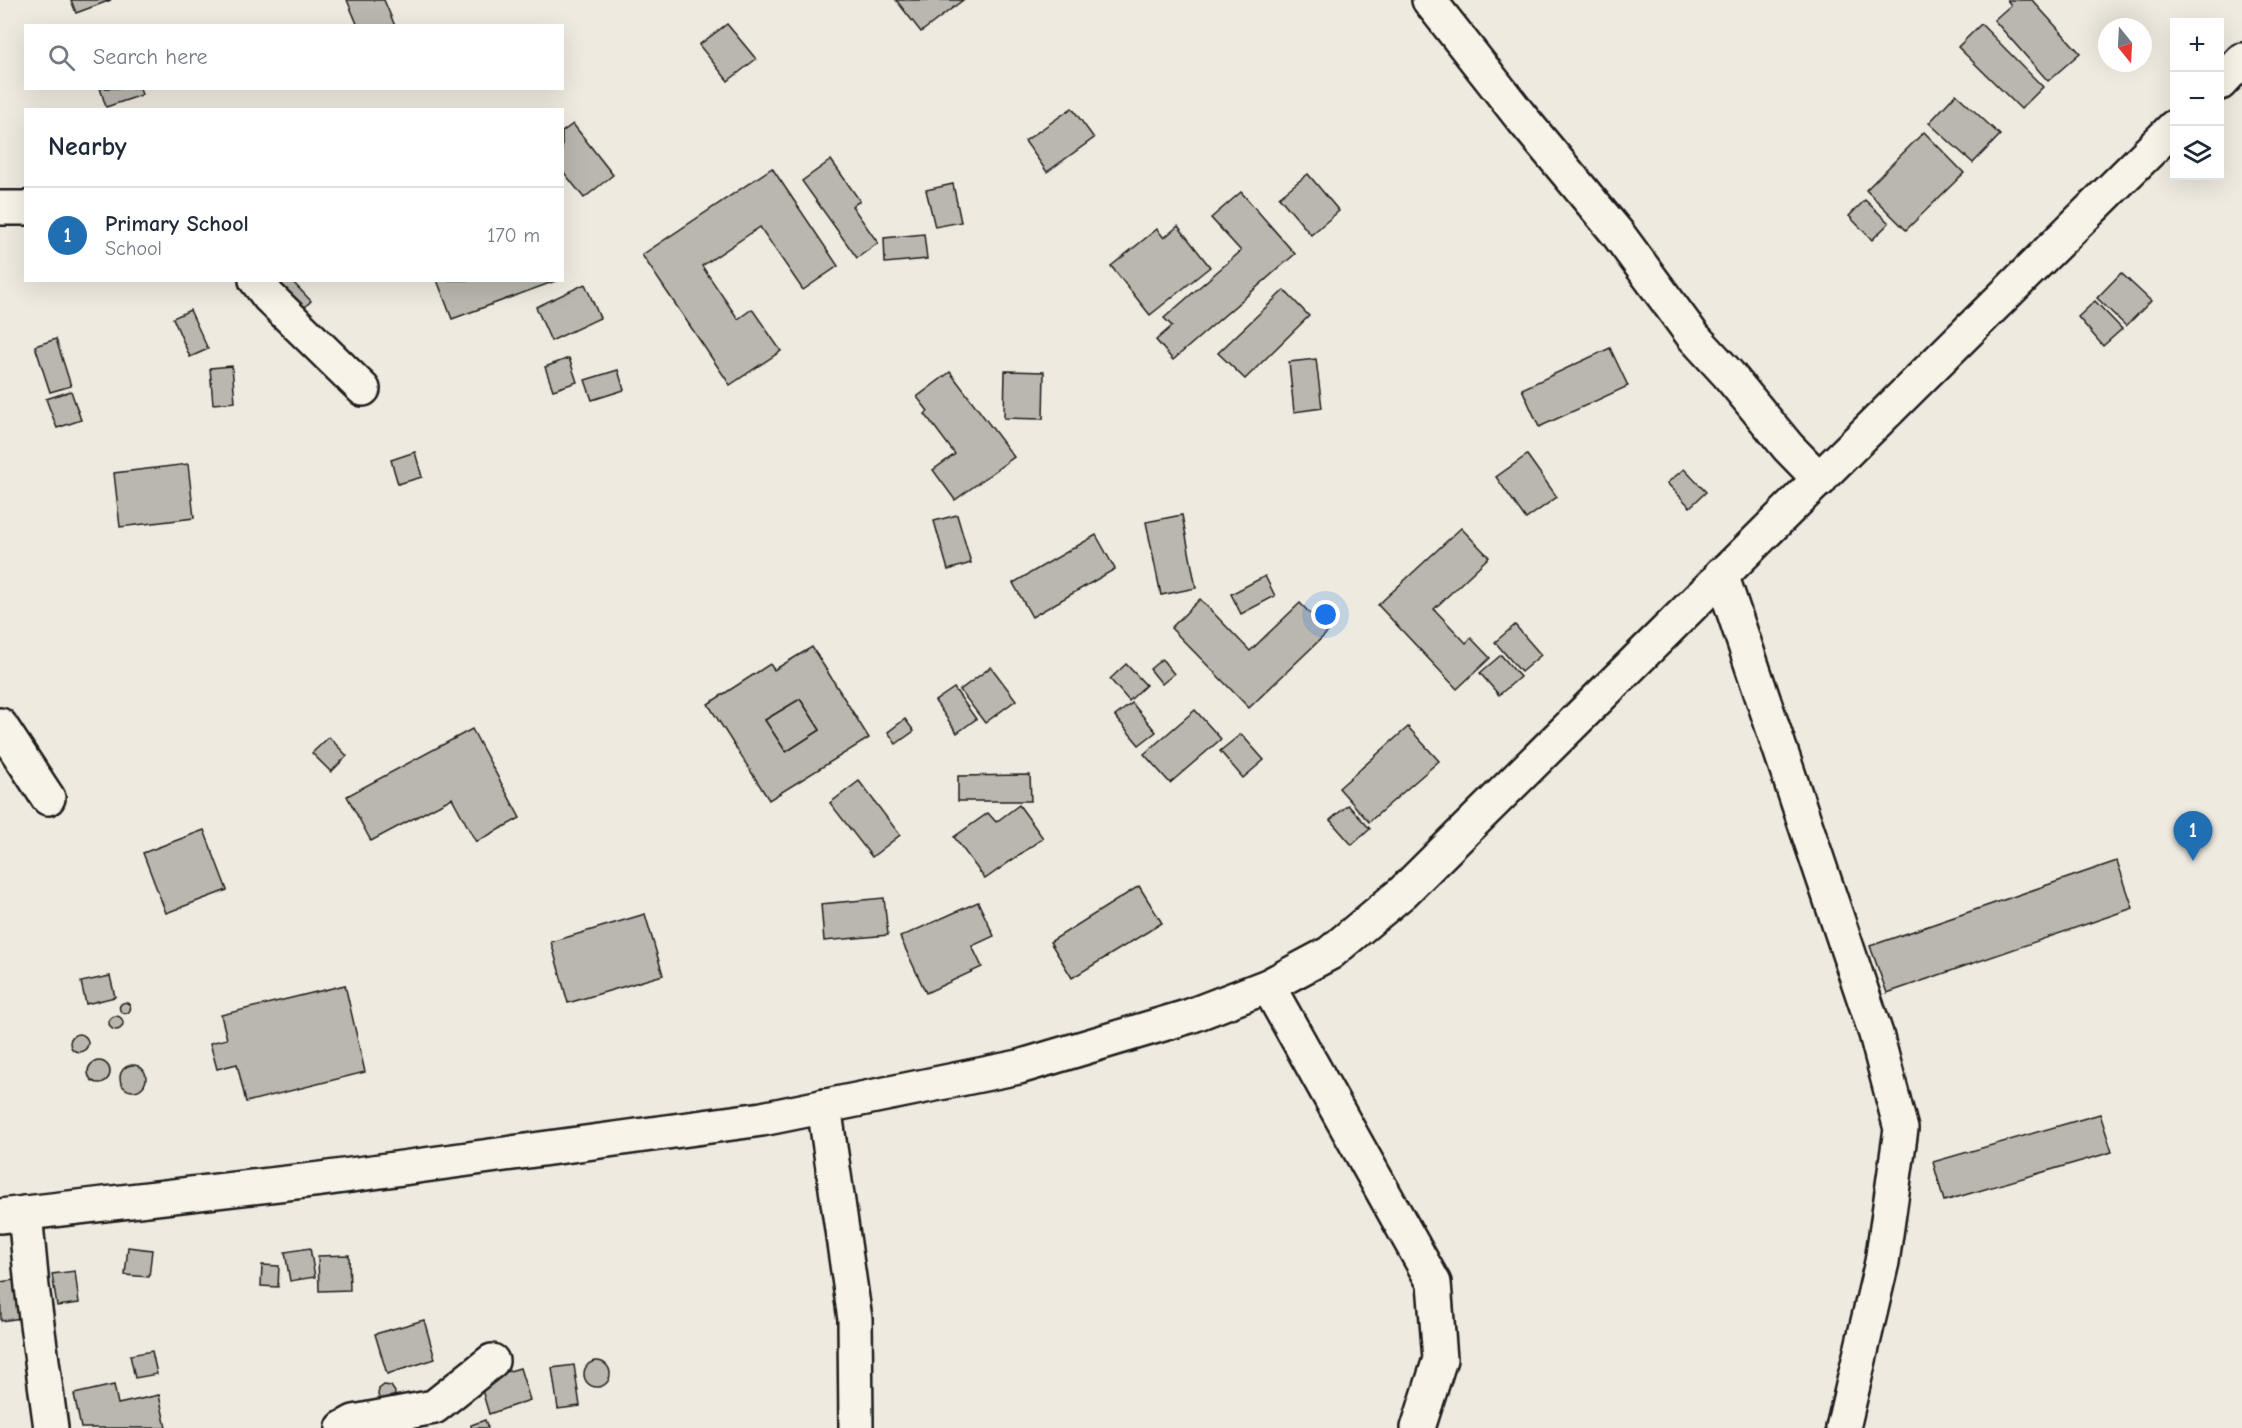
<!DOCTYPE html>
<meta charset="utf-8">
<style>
:root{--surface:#fff;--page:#f6f6f7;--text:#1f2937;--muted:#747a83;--line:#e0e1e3;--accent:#1f6fb2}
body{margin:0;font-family:"Comic Neue",sans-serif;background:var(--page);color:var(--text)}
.controls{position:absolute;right:18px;top:18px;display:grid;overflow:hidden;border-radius:0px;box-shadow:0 6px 24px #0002}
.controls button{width:54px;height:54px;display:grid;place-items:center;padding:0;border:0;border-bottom:2px solid var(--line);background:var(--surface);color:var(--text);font:30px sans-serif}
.compass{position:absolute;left:2098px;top:18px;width:54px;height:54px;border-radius:50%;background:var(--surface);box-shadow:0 6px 24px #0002;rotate:162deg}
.you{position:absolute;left:1326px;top:615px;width:21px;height:21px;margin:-15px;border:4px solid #fff;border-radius:50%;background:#1a73e8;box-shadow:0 0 0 9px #1a73e833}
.badge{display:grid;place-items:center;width:39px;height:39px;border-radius:50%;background:var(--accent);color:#fff;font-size:20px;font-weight:700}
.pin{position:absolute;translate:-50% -50px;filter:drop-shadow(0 2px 3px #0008)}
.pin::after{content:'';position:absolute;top:32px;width:21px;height:18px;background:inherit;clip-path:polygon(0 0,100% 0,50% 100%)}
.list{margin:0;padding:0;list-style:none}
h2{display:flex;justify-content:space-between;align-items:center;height:78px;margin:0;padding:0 24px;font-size:26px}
h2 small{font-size:20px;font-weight:400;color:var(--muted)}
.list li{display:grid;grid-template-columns:39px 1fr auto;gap:18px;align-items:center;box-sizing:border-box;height:96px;padding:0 24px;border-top:2px solid var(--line)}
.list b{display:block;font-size:22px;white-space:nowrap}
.list p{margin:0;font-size:20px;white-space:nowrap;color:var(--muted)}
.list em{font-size:20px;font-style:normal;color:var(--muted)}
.icon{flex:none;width:33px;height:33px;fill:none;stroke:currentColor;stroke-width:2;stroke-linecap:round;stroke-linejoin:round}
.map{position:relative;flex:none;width:2242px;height:1428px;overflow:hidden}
.search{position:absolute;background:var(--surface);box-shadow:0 6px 24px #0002;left:24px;top:24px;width:540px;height:66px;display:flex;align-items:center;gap:15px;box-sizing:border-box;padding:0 21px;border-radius:0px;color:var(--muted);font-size:22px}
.panel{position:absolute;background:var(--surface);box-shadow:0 6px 24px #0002;left:24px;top:108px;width:540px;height:174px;border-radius:0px}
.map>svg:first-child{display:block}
.building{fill:#bab7af;stroke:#1c1c1c;stroke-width:1.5;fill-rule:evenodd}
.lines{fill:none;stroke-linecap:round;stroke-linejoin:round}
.street-casing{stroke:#1c1c1c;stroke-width:38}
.secondary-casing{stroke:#1c1c1c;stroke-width:38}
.street{stroke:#f7f3e8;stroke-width:33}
.secondary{stroke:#f7f3e8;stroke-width:33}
</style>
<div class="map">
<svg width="2242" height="1428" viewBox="0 0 2242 1428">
<rect width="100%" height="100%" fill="#eeeae0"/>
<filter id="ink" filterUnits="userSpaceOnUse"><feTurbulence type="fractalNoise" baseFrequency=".0167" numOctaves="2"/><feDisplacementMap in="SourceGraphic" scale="12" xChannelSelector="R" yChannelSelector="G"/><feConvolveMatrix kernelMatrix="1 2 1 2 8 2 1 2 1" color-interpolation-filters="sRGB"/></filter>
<g filter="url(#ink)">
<g class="building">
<polygon points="71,0 111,0 76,13"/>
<polygon points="347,0 384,0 395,26 358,26"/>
<polygon points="896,0 963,0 921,32"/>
<polygon points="2007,0 2032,0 2080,53 2048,81 1994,20 2011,5"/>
<polygon points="727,24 756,59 728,81 699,45"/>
<polygon points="1981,24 2043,87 2021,109 1958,47"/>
<polygon points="100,88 140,88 142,95 106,107"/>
<polygon points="1956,94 2000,135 1973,163 1929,123"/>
<polygon points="1072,108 1094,138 1047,172 1025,141"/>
<polygon points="573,124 613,175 584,198 562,170 562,132"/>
<polygon points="1924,132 1964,173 1906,230 1866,190"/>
<polygon points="831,160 860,201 852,206 878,243 857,258 802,181"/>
<polygon points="772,168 838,266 803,290 760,227 702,266 738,319 752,309 781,351 730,385 642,255"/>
<polygon points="1308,174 1339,211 1311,235 1279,197"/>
<polygon points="953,184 961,222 935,227 926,190"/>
<polygon points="1241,192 1295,254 1173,360 1156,340 1172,326 1164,318 1241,251 1211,218"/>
<polygon points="1865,200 1889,223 1872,240 1849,216"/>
<polygon points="1178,226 1210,267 1150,315 1111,266 1157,229 1164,238"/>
<polygon points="924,234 927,259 885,263 884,238"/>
<polygon points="2121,273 2151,301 2126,326 2097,298"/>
<polygon points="267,280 291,280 311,301 297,315"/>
<polygon points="437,280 558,280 452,319"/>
<polygon points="585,284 600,318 551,341 536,307"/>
<polygon points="1284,290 1309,316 1245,379 1218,353"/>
<polygon points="2095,301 2122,329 2103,346 2078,317"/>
<polygon points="190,310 208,349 190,357 173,318"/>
<polygon points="56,339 71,386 50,392 35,346"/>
<polygon points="1610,348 1628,386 1539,427 1522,389"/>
<polygon points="569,358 577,382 553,390 545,367"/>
<polygon points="1316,359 1322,408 1294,412 1289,362"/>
<polygon points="232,366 235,402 213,404 210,368"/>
<polygon points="618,370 624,390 592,400 585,380"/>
<polygon points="1005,371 1044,372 1043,419 1004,418"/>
<polygon points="950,372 1014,457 955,500 933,470 955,454 925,414 928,411 917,397"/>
<polygon points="71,391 81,420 57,428 46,399"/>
<polygon points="415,452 422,477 398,484 391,460"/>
<polygon points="1527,455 1557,497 1526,519 1496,477"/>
<polygon points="188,464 194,518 120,527 114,473"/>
<polygon points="1684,469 1706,492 1690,507 1667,483"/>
<polygon points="957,515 971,563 948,570 934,521"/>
<polygon points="1182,515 1196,588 1161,595 1146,522"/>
<polygon points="1461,528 1489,557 1434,609 1466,643 1471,638 1490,658 1457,689 1378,605"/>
<polygon points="1096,535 1115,569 1032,617 1013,583"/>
<polygon points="1265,576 1275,596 1241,614 1231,594"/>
<polygon points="1200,599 1250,651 1300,603 1328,632 1249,708 1171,628"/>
<polygon points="1515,625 1541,655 1521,672 1495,642"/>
<path d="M812 647 869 738 769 800 708 704 770 664 774 670ZM800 699 820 730 786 752 765 720Z"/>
<polygon points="1501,655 1520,677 1499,695 1480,673"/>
<polygon points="1162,659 1174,674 1162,684 1150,669"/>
<polygon points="1126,664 1146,685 1129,701 1110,679"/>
<polygon points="991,667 1016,700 985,723 960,690"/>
<polygon points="954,688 976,719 957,733 935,701"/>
<polygon points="800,699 820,730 786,752 765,720"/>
<polygon points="1132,703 1156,732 1139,745 1115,716"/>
<polygon points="1195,710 1221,739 1170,783 1144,754"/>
<polygon points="905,719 914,731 896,744 888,732"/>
<polygon points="1408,727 1439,761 1369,822 1339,788"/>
<polygon points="472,729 520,818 476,842 452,798 371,841 347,796"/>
<polygon points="1241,734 1264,760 1243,778 1220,751"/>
<polygon points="329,737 347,756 331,772 312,753"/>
<polygon points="1030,775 1031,801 958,801 958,776"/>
<polygon points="859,781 900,835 872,857 830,803"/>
<polygon points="1019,805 1043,838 985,879 954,837 988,813 996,822"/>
<polygon points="1348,805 1370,829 1352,845 1330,820"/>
<polygon points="204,830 227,890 166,913 143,853"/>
<polygon points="2117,861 2133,908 1887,993 1870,946"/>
<polygon points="1139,886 1162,923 1072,978 1050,942"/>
<polygon points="884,898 888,935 824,941 821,904"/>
<polygon points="978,902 994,936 972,946 982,967 926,993 900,937"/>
<polygon points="645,914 663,975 568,1003 551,942"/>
<polygon points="110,976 115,997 86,1004 81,982"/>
<polygon points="345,985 365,1072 246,1102 237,1064 217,1069 210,1043 227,1039 221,1015"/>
<circle cx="125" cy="1008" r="5.5"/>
<circle cx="116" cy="1023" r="7"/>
<circle cx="79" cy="1043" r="9"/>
<circle cx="99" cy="1072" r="11"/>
<circle cx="133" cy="1078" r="13"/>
<polygon points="2100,1114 2112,1152 1944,1201 1933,1162"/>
<polygon points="128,1247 152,1250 149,1277 125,1275"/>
<polygon points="310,1248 315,1277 290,1281 285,1252"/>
<polygon points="349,1255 350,1290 319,1291 318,1256"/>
<polygon points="262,1265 279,1266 278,1287 261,1286"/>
<polygon points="75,1271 79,1303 57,1306 52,1274"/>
<polygon points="14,1280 21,1318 1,1321 0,1282"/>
<polygon points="424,1320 435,1359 387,1374 375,1334"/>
<polygon points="152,1351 157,1374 135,1378 130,1355"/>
<circle cx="597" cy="1374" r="13"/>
<polygon points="574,1365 580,1406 558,1409 552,1368"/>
<polygon points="520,1368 530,1400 489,1414 479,1380"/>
<polygon points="114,1385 118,1404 159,1395 166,1428 81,1428 74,1394"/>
<polygon points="384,1385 391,1386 395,1392 394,1398 381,1401 378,1395 379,1389"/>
<polygon points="485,1420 488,1428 471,1428 471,1425"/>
</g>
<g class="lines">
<defs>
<g id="street">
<polyline points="1429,0 1520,116 1618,234 1693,336 1728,374 1788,447 1820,480"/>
<polyline points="0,208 26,208"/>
<polyline points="256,280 269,297 363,389"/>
<polyline points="1721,574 1876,1034 1901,1129 1882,1262 1843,1428"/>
<polyline points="0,725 48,798"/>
<polyline points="1268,986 1434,1283 1440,1359 1418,1428"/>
<polyline points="824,1106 855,1319 856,1428"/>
<polyline points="25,1213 32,1287 51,1428"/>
<polyline points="343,1428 354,1422 434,1407 492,1361"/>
</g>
<g id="secondary">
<polyline points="2220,83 2242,60"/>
<polyline points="0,1216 321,1179 762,1119 1019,1067 1190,1016 1268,986 1330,953 1403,892 2174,127"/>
</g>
</defs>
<use href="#street" class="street-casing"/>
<use href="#secondary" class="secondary-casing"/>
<use href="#street" class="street"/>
<use href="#secondary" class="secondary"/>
</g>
</g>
</svg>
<div class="controls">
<button>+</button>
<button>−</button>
<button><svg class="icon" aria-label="layers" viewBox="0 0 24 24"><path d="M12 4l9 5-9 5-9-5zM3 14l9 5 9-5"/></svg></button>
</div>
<svg class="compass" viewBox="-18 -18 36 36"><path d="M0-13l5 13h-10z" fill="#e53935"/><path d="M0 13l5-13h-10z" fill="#747a83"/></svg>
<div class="you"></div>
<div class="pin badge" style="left:2193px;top:861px">1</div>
<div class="search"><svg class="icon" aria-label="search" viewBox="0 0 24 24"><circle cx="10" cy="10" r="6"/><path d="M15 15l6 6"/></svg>Search here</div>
<section class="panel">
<h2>Nearby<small></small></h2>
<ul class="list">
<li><span class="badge">1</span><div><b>Primary School</b><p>School</p></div><em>170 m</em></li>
</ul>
</section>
</div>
